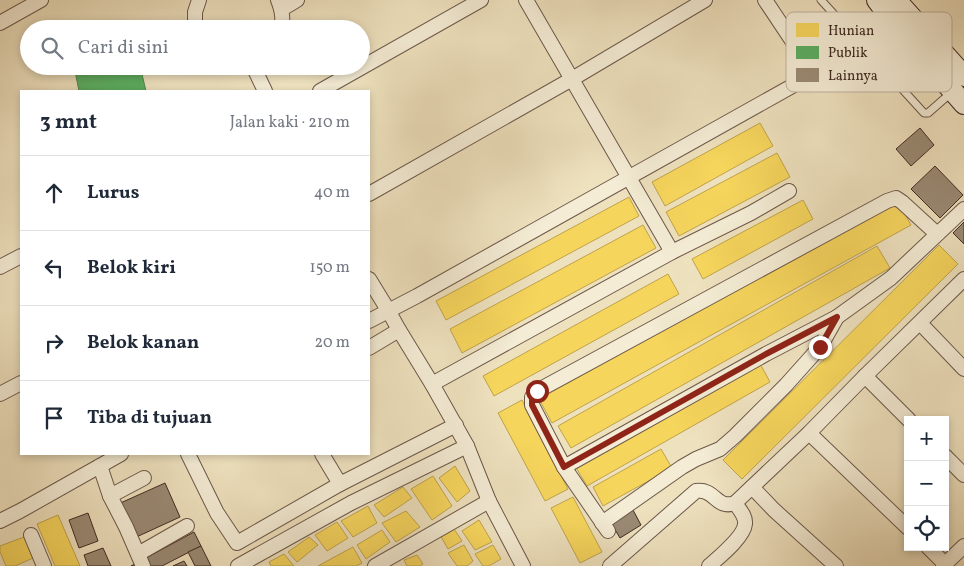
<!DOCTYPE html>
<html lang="id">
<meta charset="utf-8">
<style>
:root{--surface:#fff;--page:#f2f2f3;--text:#1f2937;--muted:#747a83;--line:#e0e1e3}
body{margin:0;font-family:Vollkorn,serif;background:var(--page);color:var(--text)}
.controls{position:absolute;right:15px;bottom:15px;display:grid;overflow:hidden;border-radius:0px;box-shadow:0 2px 8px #0003}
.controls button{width:45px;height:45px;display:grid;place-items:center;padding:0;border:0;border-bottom:1px solid var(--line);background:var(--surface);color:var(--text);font:25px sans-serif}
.stop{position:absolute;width:15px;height:15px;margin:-11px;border:4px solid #8f2418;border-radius:50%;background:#fff}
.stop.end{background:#8f2418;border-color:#fff;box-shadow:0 1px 5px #0008}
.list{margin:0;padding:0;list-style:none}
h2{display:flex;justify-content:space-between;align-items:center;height:65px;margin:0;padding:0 20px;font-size:21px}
h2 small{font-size:16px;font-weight:400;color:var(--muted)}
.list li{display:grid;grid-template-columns:32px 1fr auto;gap:15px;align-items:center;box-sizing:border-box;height:75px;padding:0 20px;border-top:1px solid var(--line)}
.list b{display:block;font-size:19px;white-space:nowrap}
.list em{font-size:16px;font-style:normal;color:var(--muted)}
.icon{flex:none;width:28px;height:28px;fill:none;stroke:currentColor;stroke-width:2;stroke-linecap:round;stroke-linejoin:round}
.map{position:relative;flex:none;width:964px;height:566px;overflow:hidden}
.search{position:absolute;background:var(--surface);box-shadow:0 2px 8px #0003;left:20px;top:20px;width:350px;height:55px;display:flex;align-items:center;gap:12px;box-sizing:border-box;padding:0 18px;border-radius:28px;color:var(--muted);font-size:19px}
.panel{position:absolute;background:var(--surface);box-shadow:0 2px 8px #0003;left:20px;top:90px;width:350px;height:365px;border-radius:0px}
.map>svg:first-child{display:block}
.homes{fill:#f6d55c;stroke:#bfa24b}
.public{fill:#5aae61;stroke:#52874e}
.building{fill:#9a8a74;stroke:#402b23}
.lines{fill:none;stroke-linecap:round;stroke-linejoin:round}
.lane-casing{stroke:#6c584a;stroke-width:9}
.street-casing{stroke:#6c584a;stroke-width:16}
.secondary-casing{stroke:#402b23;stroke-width:22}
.lane{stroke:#f4ecd5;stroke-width:7}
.street{stroke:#f4ecd5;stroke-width:14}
.secondary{stroke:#f4ecd5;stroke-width:20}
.route{stroke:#8f2418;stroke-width:6}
.key{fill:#f4ecd5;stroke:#beb2a0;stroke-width:1}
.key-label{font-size:14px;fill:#402b23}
</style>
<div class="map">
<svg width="964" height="566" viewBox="0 0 964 566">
<rect width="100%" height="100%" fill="#eee1be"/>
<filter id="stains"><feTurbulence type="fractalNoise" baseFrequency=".004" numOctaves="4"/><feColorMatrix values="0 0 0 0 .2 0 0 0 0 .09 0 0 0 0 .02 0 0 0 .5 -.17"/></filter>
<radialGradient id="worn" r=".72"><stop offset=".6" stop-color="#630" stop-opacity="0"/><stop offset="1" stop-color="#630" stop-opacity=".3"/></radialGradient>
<g class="homes">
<polygon points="760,123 773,146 665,206 652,182"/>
<polygon points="777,153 790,177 679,236 666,212"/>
<polygon points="629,197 639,216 446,320 436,301"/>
<polygon points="803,200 813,219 703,279 692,259"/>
<polygon points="898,202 911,225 552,423 539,399"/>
<polygon points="643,225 656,248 462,353 450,329"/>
<polygon points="939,245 958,264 742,479 723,460"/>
<polygon points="877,246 890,268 571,448 558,426"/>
<polygon points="668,274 679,294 494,396 483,376"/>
<polygon points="758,360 770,382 587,486 574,464"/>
<polygon points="522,400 568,489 545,501 498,413"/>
<polygon points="661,449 672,468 603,506 593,487"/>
<polygon points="455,466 470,491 457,502 439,478"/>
<polygon points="433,476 452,506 432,520 411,489"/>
<polygon points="403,487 412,498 384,517 374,505"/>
<polygon points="573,497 602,552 580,563 551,508"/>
<polygon points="368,506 377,523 353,537 341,521"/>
<polygon points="406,511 420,527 396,542 382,523"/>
<polygon points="58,515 80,566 55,566 37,524"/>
<polygon points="479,520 492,542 475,550 462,531"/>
<polygon points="337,522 348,538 327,551 315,535"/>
<polygon points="454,529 462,541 448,549 440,535"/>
<polygon points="382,530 390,542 366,559 357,545"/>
<polygon points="24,537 33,558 15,566 6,566 0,552 0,546"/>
<polygon points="309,537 318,545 297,562 288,552"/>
<polygon points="464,545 473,561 467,566 457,566 448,553"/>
<polygon points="493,545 501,559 489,566 483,566 475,554"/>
<polygon points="353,547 362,563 356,566 318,566"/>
<polygon points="284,554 294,566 271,566 269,562"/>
<polygon points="417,555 423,564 420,566 407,566 404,560"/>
</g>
<polygon class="public" points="74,66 140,66 146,91 79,91"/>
<g class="building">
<polygon points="920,128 934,145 911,166 896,149"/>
<polygon points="935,166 963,195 940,218 911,189"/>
<polygon points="964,222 964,244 953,233"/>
<polygon points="165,483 180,517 132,539 116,505"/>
<polygon points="633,510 641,525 620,538 611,523"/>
<polygon points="88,513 98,541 79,548 69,520"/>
<polygon points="194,532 201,546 162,566 131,566"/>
<polygon points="201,546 211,566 195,566 188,552"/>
<polygon points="103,548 111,566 88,566 84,555"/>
<polygon points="184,561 187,566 173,566"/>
</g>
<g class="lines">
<defs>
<polyline id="lane" points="821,0 924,113 928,113 952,92"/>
<g id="street">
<path d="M278 0C282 10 284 19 281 29"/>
<polyline points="526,0 672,252"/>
<polyline points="282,9 297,0"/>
<polyline points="0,23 41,0"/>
<polyline points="195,29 195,12 199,0"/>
<polyline points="253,66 265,91"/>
<polyline points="320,91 481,0"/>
<polyline points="369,194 572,79 705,0"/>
<polyline points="0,267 21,256"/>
<polyline points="369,279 388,310 399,330 432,384 467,446 489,501 523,566"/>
<polyline points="369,321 417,296 803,80 809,72 807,63 765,0"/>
<polyline points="920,323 964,369"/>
<polyline points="369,348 399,330"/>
<polyline points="865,376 909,420"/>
<polyline points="432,384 672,252 751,213 789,191"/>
<polyline points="0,394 21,383"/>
<polyline points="809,433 908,528"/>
<polyline points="188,454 217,513 237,543 340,484"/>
<polyline points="322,454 340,484 456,425"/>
<polyline points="945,456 964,475"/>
<polyline points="100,466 110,496 126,527 143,566"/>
<polyline points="564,467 766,354 837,317"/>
<polyline points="752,487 774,510 836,566"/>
<polyline points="110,496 144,478"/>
<polyline points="0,521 20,511 121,454"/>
<polyline points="602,523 682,467 696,459 720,449 735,436 786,385 820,347 837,317 891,278 964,209"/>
<polyline points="608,531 564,467 532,405 532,397 537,391 887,201 896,198 902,202 937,234"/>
<polyline points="31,535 44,566"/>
<polyline points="928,547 945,564"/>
<polyline points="138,554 187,526"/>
<polyline points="238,566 351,503 467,446"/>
<polyline points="375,566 489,501"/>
<path d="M610 566 696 491C715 488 716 510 735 503L809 433 865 376 964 279"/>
<path d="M709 566C719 557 744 537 745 524 746 516 739 509 735 503"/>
<polyline points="943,566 964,546"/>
</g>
<g id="secondary">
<polyline points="877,0 902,33 964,104"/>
<polyline points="896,0 964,76"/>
</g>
</defs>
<use href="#lane" class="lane-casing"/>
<use href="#street" class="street-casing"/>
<use href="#secondary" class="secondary-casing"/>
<use href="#lane" class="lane"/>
<use href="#street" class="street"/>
<use href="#secondary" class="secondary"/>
</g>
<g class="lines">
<polyline class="route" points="537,391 532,397 532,405 564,467 766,354 837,317 820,347"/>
</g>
<rect x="786" y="12" width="166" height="80" rx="8" class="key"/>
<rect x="796" y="23" width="23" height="14" fill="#f6d55c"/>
<rect x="796" y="46" width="23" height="13" fill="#5aae61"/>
<rect x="796" y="68" width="23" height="14" fill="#9a8a74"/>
<g class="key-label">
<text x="828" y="35">Hunian</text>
<text x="828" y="57">Publik</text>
<text x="828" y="80">Lainnya</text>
</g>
<rect width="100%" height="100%" filter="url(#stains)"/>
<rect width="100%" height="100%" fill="url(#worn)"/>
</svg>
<div class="controls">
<button>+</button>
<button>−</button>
<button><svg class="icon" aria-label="locate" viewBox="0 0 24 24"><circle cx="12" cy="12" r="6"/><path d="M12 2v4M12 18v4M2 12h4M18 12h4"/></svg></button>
</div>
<div class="stop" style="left:537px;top:391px"></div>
<div class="stop end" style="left:820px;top:347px"></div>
<div class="search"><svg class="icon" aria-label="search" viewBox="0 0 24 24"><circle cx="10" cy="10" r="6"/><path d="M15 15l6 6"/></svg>Cari di sini</div>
<section class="panel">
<h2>3 mnt<small>Jalan kaki · 210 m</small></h2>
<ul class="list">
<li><svg class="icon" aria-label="ahead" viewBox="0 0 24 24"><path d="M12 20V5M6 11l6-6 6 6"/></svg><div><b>Lurus</b></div><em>40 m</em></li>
<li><svg class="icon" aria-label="left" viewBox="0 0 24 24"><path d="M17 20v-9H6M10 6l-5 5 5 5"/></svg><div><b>Belok kiri</b></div><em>150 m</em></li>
<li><svg class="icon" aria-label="right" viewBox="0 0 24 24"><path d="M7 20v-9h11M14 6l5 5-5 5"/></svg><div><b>Belok kanan</b></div><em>20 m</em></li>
<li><svg class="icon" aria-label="arrive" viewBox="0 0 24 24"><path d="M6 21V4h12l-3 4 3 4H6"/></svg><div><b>Tiba di tujuan</b></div></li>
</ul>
</section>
</div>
